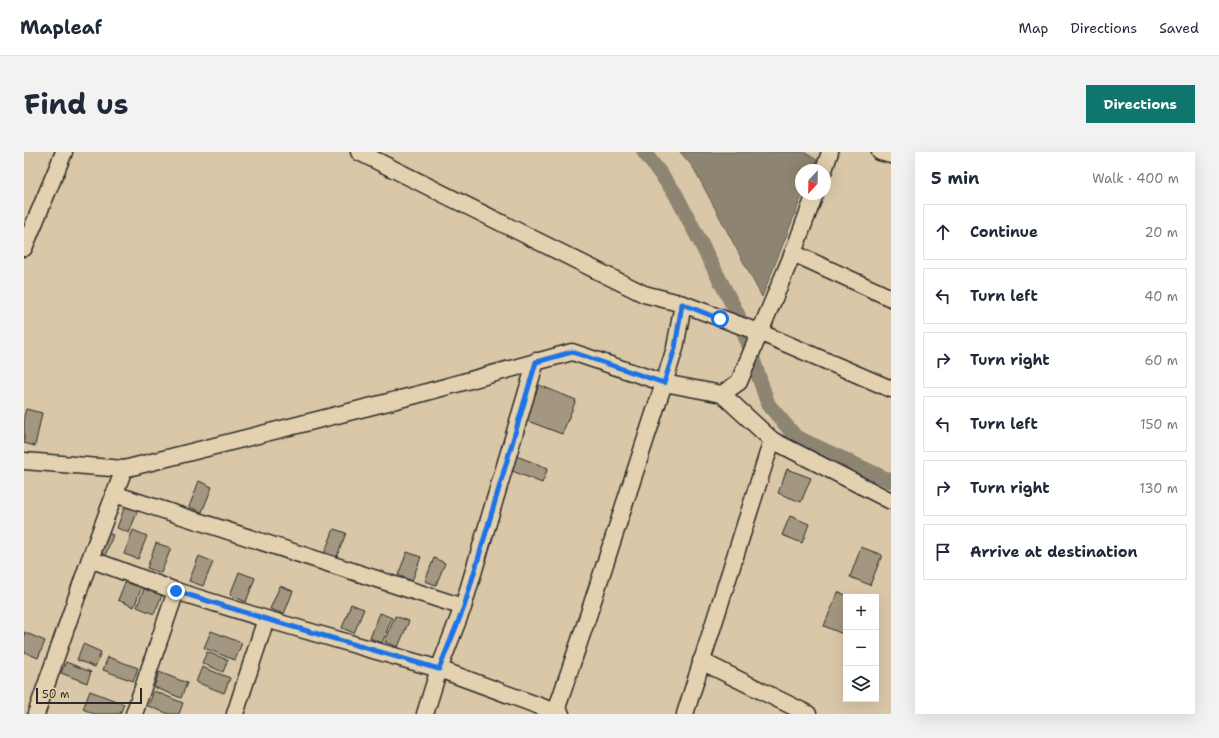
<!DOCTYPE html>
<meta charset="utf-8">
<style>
:root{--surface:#fff;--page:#f2f2f3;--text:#1f2937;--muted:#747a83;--line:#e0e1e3;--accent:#0f766e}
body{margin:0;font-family:"Shantell Sans",sans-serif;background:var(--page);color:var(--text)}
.controls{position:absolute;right:12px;bottom:12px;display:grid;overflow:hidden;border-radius:0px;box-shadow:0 4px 16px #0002}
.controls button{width:36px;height:36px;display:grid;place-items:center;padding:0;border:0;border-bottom:1px solid var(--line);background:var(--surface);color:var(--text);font:20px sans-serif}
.compass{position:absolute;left:771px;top:12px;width:36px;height:36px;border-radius:50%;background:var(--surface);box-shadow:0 4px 16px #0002;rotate:202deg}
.scale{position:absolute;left:12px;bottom:10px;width:106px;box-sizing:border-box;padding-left:4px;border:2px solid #2b2b2b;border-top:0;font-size:11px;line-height:14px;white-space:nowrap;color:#2b2b2b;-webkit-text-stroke:3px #e4d1af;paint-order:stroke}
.stop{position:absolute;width:12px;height:12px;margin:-9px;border:3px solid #1a73e8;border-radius:50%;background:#fff}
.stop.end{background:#1a73e8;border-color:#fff;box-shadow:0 1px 4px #0008}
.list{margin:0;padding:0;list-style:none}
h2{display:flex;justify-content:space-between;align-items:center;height:52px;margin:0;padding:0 16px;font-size:17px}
h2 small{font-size:13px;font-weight:400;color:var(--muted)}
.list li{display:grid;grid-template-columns:26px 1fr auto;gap:12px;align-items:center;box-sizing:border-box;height:56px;margin:0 8px 8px;padding:0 8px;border:1px solid var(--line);border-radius:0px}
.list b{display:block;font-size:15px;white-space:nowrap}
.list em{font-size:13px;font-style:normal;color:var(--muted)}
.icon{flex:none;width:22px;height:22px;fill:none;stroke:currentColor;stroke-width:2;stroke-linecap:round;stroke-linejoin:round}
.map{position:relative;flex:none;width:867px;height:562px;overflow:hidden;border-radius:0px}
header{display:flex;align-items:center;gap:24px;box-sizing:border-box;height:56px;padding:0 20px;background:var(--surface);border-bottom:1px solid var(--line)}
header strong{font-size:19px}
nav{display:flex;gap:22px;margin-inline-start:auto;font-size:14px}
.intro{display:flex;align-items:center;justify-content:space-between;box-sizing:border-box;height:96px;padding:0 24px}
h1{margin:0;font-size:28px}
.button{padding:10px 18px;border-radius:0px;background:var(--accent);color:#fff;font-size:14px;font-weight:700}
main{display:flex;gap:24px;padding:0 24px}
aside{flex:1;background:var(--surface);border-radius:0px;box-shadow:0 4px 16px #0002}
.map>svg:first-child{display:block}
.water{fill:#8e8472;stroke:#666056}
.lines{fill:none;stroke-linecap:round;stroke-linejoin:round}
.canal{stroke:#8e8472;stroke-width:15}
.building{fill:#a39781;stroke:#2b2b2b}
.street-casing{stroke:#2b2b2b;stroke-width:19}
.secondary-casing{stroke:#2b2b2b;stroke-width:25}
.street{stroke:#e4d1af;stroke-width:16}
.secondary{stroke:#e4d1af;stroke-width:22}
.route{stroke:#1a73e8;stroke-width:5}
</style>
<header>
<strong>Mapleaf</strong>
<nav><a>Map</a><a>Directions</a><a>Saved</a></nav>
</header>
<div class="intro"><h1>Find us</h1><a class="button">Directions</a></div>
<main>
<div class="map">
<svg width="867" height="562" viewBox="0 0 867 562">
<rect width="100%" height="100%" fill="#d9c7a7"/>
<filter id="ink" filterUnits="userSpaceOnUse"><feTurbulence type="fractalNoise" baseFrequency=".025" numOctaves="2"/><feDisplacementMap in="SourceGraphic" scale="8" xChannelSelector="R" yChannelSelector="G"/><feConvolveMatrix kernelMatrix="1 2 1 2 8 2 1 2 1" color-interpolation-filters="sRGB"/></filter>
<g filter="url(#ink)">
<polygon class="water" points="656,0 780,0 793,8 789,18 777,18 777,42 779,42 738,145 669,15"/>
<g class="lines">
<polyline class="canal" points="620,0 651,41 702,140 714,163 744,252 772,285 867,329"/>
</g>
<g class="building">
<polygon points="515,233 552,248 538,282 501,268"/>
<polygon points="2,257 18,261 11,294 0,291 0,264"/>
<polygon points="492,304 524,316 518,331 486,318"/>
<polygon points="763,317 787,326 777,350 754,341"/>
<polygon points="175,329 188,335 178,360 165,355"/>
<polygon points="101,354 114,358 105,381 93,376"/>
<polygon points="766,364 785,372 778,391 758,383"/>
<polygon points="310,377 322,381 312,407 300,402"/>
<polygon points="109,378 123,384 114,407 100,402"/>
<polygon points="79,379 89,383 81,404 70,400"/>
<polygon points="132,391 147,396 137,421 123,416"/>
<polygon points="837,395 858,403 846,433 826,425"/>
<polygon points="383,400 397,405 388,429 374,423"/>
<polygon points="175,404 189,410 179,434 165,429"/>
<polygon points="410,406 421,411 412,433 401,429"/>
<polygon points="215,420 231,426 222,450 206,443"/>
<polygon points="102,428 118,434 110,455 94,448"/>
<polygon points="121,434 139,441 130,462 113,455"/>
<polygon points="256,434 269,439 260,462 246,457"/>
<polygon points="814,440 827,445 822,445 822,475 819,482 800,474"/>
<polygon points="327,452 340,457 330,481 318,476"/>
<polygon points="356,461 368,466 358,491 346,486"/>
<polygon points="371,464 385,469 374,495 361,490"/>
<polygon points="187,479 218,491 211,508 180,496"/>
<polygon points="0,480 21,489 14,506 0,500"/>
<polygon points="59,492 77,500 71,515 53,508"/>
<polygon points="183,500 204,508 199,520 178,511"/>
<polygon points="84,505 114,516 109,529 79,518"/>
<polygon points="42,510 67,520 63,531 37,521"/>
<polygon points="178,515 206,526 200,541 172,530"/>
<polygon points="135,520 163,531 157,546 130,535"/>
<polygon points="66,539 100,552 96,562 70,562 59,557"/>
<polygon points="130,539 159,551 155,562 145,562 124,554"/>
</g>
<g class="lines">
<defs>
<g id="street">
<polyline points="335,0 620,142 659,152"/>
<polyline points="856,0 867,3"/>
<polyline points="800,18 806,0"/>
<polyline points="0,96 40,0"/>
<polyline points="769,101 867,146"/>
<polyline points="735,180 867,237"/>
<polyline points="748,288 867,349"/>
<polyline points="0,309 100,317 392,243 548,200 640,231 651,196 659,152 734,180"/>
<polyline points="90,342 439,455"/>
<polyline points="66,407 152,439 242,467 415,517 537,562"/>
<polyline points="677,509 784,562"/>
<polyline points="12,562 66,407 100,317"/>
<polyline points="110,562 152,439"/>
<polyline points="211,562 242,467"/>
<polyline points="401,562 415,517 439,455 512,209"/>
<polyline points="531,562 563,467 640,231 698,242 715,230 769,101 791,42"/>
<polyline points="661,562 748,288 698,242"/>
</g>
<polyline id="secondary" points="734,180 735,180"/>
</defs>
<use href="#street" class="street-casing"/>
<use href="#secondary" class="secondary-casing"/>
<use href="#street" class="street"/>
<use href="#secondary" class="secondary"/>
</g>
</g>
<g class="lines" filter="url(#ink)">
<polyline class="route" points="152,439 242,467 415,517 440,455 512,210 548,200 640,231 651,196 658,152 696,167"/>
</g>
</svg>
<div class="controls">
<button>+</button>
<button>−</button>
<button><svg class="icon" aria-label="layers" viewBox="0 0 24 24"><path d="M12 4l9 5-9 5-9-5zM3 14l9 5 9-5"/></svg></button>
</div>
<svg class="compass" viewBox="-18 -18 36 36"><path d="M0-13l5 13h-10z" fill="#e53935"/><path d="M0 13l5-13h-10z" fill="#747a83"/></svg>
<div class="scale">50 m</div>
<div class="stop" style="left:696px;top:167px"></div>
<div class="stop end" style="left:152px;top:439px"></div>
</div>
<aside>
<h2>5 min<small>Walk · 400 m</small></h2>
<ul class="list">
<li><svg class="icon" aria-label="ahead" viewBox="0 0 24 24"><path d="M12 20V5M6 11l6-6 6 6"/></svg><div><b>Continue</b></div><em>20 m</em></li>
<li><svg class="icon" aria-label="left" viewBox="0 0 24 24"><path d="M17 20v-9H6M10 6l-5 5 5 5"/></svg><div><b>Turn left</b></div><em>40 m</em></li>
<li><svg class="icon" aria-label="right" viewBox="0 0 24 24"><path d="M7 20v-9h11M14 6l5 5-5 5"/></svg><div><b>Turn right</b></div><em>60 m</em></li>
<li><svg class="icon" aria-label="left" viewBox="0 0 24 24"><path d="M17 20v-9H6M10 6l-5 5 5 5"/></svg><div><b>Turn left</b></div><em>150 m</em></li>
<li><svg class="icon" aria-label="right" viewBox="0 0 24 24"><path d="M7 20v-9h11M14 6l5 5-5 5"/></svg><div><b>Turn right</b></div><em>130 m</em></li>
<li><svg class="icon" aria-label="arrive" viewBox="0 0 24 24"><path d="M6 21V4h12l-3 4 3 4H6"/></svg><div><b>Arrive at destination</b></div></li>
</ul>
</aside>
</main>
